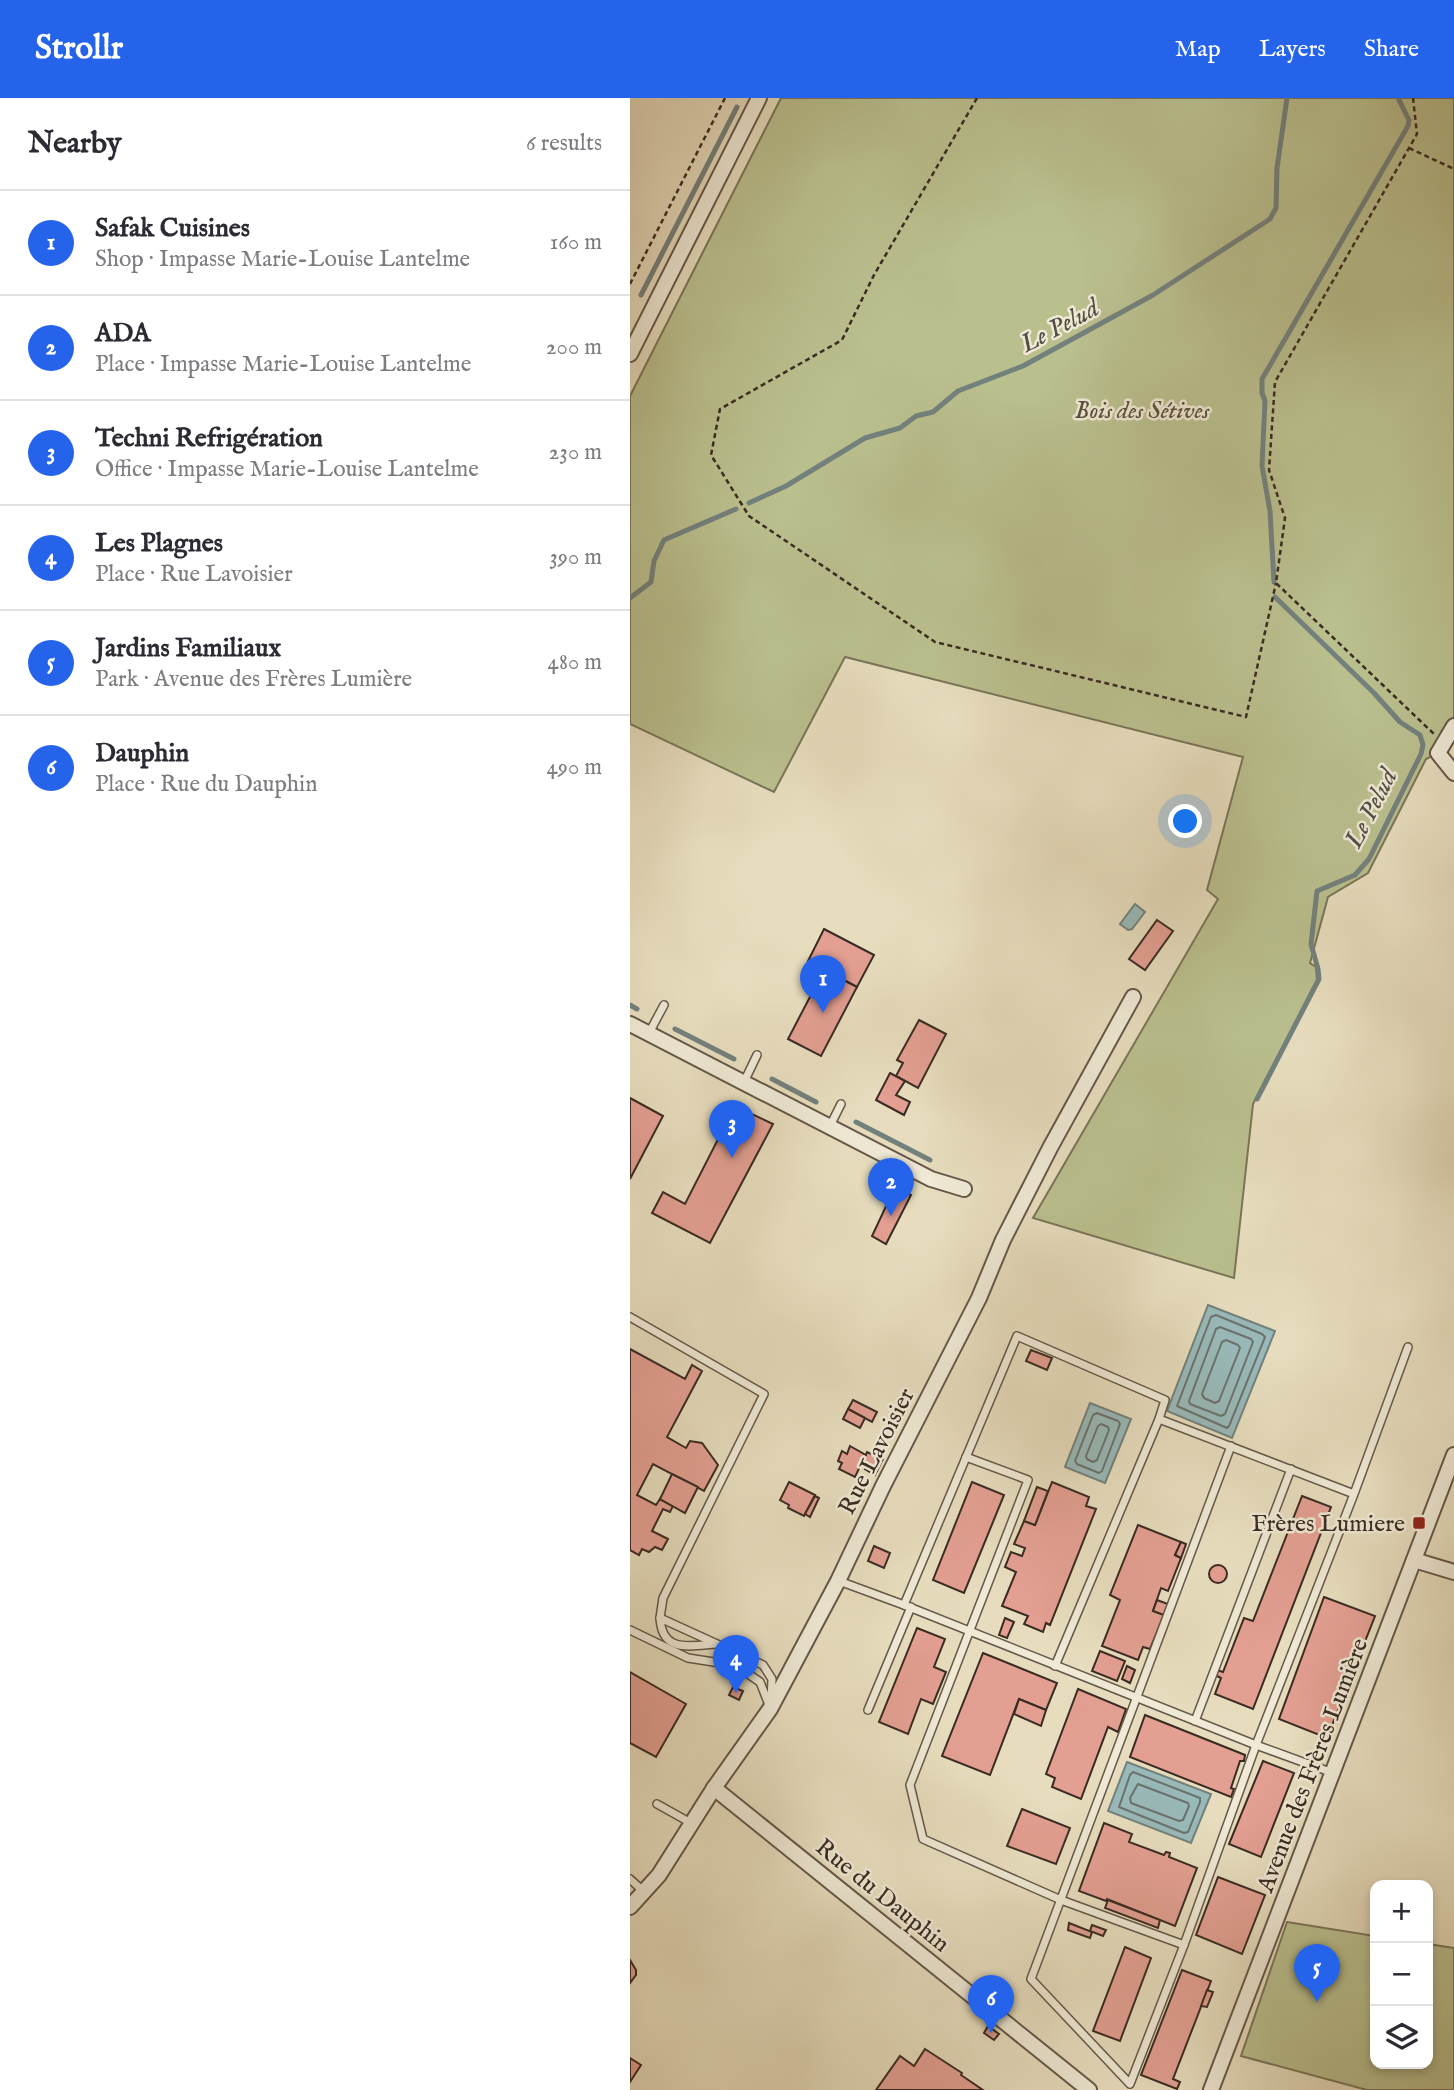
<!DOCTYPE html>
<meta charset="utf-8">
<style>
:root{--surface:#fff;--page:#f7f7f7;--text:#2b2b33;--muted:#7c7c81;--line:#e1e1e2;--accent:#2563eb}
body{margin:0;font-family:"IM FELL English",serif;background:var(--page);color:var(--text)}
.controls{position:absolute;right:21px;bottom:21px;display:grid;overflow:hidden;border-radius:14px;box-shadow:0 4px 10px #0003}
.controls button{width:63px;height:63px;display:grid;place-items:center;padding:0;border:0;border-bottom:2px solid var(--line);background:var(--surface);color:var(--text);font:35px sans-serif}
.you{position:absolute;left:556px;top:724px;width:24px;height:24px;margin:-18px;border:5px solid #fff;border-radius:50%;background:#1a73e8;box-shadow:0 0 0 10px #1a73e833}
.badge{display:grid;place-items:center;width:46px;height:46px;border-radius:50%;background:var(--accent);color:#fff;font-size:23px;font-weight:700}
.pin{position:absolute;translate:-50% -58px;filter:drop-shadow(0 2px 4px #0008)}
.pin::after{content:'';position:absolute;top:37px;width:24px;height:21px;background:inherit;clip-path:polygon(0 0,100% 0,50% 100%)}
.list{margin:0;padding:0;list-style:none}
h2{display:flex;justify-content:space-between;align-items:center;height:91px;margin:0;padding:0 28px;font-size:30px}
h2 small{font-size:23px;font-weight:400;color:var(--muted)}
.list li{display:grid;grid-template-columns:46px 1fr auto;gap:21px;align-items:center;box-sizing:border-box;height:105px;padding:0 28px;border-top:2px solid var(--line)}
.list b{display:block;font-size:26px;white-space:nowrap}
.list p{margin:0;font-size:23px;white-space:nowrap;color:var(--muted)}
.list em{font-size:23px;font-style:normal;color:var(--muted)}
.icon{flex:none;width:38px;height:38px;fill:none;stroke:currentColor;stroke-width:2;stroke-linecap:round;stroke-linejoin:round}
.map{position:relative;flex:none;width:824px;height:1992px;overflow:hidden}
header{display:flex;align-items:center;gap:42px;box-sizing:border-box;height:98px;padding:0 35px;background:var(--accent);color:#fff}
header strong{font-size:33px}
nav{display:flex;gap:38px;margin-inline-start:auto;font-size:24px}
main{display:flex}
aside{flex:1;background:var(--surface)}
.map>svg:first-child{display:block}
.green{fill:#babf8e;stroke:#7a7558;stroke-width:2}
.water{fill:#99baba;stroke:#73817d;stroke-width:2}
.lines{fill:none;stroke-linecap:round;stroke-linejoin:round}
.shore{stroke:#6a726e;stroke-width:2}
.stream{stroke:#73817d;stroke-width:5}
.building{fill:#e39f92;stroke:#3a2b22;stroke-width:2}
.service-casing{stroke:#655849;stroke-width:10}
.minor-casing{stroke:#655849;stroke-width:18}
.path{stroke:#3a2b22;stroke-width:2.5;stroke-dasharray:5 3.5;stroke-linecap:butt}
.service{stroke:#efe9d5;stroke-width:7}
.minor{stroke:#efe9d5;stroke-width:14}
.poi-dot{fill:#8f2418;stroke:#efe9d5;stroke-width:2.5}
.labels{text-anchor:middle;stroke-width:5;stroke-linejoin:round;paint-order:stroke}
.park-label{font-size:24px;font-style:italic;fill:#5a503d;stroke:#efe9d5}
.street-label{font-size:24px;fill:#3a2b22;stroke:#efe9d5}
.poi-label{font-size:24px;fill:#3a2b22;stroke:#efe9d5;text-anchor:end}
.water-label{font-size:26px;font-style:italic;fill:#524f48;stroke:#efe9d5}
</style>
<header>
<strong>Strollr</strong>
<nav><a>Map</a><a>Layers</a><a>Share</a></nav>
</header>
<main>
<aside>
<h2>Nearby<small>6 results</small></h2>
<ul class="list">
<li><span class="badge">1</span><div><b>Safak Cuisines</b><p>Shop · Impasse Marie-Louise Lantelme</p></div><em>160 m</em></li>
<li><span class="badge">2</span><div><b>ADA</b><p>Place · Impasse Marie-Louise Lantelme</p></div><em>200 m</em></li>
<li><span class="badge">3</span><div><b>Techni Refrigération</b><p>Office · Impasse Marie-Louise Lantelme</p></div><em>230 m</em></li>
<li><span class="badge">4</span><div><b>Les Plagnes</b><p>Place · Rue Lavoisier</p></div><em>390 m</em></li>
<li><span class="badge">5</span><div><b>Jardins Familiaux</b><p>Park · Avenue des Frères Lumière</p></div><em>480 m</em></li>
<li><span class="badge">6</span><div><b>Dauphin</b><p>Place · Rue du Dauphin</p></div><em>490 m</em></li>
</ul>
</aside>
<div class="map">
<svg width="824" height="1992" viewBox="0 0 824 1992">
<rect width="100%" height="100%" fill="#e7ddbe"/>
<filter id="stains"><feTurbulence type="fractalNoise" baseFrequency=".00286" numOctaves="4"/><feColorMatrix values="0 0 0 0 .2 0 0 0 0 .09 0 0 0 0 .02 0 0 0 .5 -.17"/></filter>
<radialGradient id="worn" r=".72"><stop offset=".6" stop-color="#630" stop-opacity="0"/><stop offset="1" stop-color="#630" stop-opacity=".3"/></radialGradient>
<g class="green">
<polygon points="151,0 824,0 824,628 808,655 796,661 738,775 698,799 680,865 686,869 687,882 623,1006 604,1180 403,1120 588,801 577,792 613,659 215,559 144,694 0,626 0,298"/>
<polygon points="657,1824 745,1838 745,1966 798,1966 798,1846 824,1850 824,1992 737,1992 611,1958"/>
</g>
<g class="water">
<polygon points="505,806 515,814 502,831 498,832 490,826"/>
<polygon points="578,1207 645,1233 602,1340 537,1313"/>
<polygon points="460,1305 501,1321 475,1385 435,1369"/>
<polygon points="497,1664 581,1696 561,1745 478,1713"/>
</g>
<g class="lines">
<g class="shore">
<polygon points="586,1217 632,1236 635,1239 599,1328 597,1330 547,1308 581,1219"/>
<polygon points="590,1229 621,1241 623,1244 595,1316 591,1318 560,1306 559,1303 586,1231"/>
<polygon points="596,1242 608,1247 610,1250 589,1303 585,1305 574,1300 572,1296 592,1244"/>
<polygon points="467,1315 488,1323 490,1326 472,1373 469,1375 447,1366 445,1363 463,1317"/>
<polygon points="471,1326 478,1329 479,1332 467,1362 463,1364 457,1361 456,1358 468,1328"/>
<polygon points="503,1674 570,1700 570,1704 558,1734 554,1735 489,1709 500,1677"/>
<polygon points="508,1686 558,1705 559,1708 553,1722 549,1723 501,1705 500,1700"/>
</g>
<g class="stream">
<polyline points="11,197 107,9"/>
<polyline points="119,405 156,388 235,340 270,330 286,318 303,314 328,293 393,268 523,197 640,121 646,110 647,70 657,0"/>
<polyline points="644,484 640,413 632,368 635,303 632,295 632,281 778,28 779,22 768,0"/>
<polyline points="0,500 21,484 24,463 34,442 106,411"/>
<polyline points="0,907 7,911"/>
<polyline points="45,931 104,961"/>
<polyline points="142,981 186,1004"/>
<polyline points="627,1001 689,881 688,871 681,846 687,793 725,777 739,761 791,656 793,647 790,637 770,624 744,595 645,499"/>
<polyline points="226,1024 300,1062"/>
</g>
</g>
<g class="building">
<polygon points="527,822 543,833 515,872 499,861"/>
<polygon points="194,831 244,857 227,889 178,863"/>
<polygon points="194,872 227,889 191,958 158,941"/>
<polygon points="289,922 316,936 288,990 266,978 273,965 267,962"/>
<polygon points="260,975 275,983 266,997 280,1004 274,1017 246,1002"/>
<polygon points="0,1000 33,1018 0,1081"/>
<polygon points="105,1008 143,1026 80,1145 22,1115 33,1094 55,1106"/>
<polygon points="265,1089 281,1097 256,1146 242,1138"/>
<polygon points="0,1251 55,1281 62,1267 72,1273 37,1339 56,1350 60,1343 72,1345 88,1367 74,1393 23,1366 7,1397 26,1407 30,1401 43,1408 40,1414 33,1411 22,1433 38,1441 32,1452 25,1449 19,1454 12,1451 9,1457 0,1452"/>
<polygon points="401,1252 422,1260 417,1272 396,1263"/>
<polygon points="223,1302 247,1314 242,1324 218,1311"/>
<polygon points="218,1311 235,1320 230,1330 213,1321"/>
<polygon points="220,1348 236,1357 237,1354 253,1361 245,1377 235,1371 237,1367 232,1364 225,1379 209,1371 212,1365 208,1363 212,1353 217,1356"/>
<polygon points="42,1376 68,1389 55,1415 30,1401"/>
<polygon points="159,1384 185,1397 174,1418 158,1410 159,1407 150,1402"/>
<polygon points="342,1384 374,1397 334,1495 303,1482"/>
<polygon points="422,1384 459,1399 456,1408 466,1411 420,1527 416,1525 413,1534 394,1526 398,1518 372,1508 386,1474 375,1469 381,1454 392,1458 395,1450 384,1446 394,1423 405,1427"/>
<polygon points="407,1389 418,1393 405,1427 394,1423"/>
<polygon points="185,1398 189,1400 180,1419 175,1416"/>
<polygon points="672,1398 701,1409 623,1611 585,1596 591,1580 585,1577 587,1572 593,1574 614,1520 623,1523"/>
<polygon points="508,1427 551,1444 545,1457 551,1460 538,1493 531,1490 523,1513 534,1517 520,1551 513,1549 508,1562 472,1548 490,1502 480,1497"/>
<polygon points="551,1444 556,1446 551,1460 545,1457"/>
<polygon points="244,1448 260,1455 254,1470 238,1463"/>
<circle cx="588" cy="1476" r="9"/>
<polygon points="694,1499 745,1518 697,1640 649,1621"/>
<polygon points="527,1502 538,1506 534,1517 523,1513"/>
<polygon points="375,1520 384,1524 377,1540 369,1537"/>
<polygon points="287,1530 315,1541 304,1569 316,1574 303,1606 291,1601 278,1636 249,1624"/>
<polygon points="470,1553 495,1563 487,1583 462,1573"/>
<polygon points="353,1555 427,1585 416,1612 389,1601 360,1677 312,1658"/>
<polygon points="497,1568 505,1572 500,1585 492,1581"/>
<polygon points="0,1574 56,1606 26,1659 0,1645"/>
<polygon points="103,1589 113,1593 109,1602 99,1597"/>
<polygon points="448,1591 496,1611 488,1634 478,1629 451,1701 422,1689 425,1680 416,1676"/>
<polygon points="389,1601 416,1612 411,1628 384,1616"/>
<polygon points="515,1617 615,1657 614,1663 610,1663 601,1690 604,1691 601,1699 500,1659"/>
<polygon points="633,1663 664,1675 631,1759 599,1746"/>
<polygon points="392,1711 440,1730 426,1766 377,1748"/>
<polygon points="474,1725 502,1736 499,1744 534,1757 536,1754 540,1755 539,1759 567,1770 545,1828 477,1801 476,1803 449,1793"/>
<polygon points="588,1779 635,1797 612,1856 566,1837"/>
<polygon points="478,1802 530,1822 528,1830 475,1810"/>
<polygon points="439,1825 462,1834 460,1840 438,1832"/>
<polygon points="462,1827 476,1832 473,1838 460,1833"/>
<polygon points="495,1849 521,1860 490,1943 463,1933"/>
<polygon points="0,1862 6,1872 6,1877 0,1885"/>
<polygon points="552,1872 581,1883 543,1981 550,1984 547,1991 511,1977"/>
<polygon points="577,1892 583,1894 577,1909 571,1908"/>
<polygon points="358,1928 369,1936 364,1942 354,1935"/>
<polygon points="295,1951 332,1975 331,1977 353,1992 246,1992 270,1958 284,1968"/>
<polygon points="0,1960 11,1967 0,1984"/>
</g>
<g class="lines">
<defs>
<g id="service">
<polyline points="19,935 34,907"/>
<polyline points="114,984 127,957"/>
<polyline points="200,1028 211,1006"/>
<polyline points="0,1219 134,1296 33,1500 30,1520 133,1567 142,1581 141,1603"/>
<polyline points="601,1348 401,1881 500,1986 554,1847 626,1647 703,1675"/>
<polyline points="336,1359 398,1382 280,1687 293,1741 431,1802 554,1847"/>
<polyline points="724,1396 529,1321 535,1302 387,1238 274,1507 626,1647 724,1396 778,1249"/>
<polyline points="209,1483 274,1507"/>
<path d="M30 1520C32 1555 59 1548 86 1546"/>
<polyline points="0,1532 58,1560 103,1567 111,1571 130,1584 139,1607"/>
<polyline points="425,1568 529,1321"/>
<polyline points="238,1612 281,1509"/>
<polyline points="565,1623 661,1371"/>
<polyline points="27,1706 61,1725"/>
<polyline points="0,1781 13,1793"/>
</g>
<g id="minor">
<polyline points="0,256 129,0"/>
<polyline points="824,628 808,655 824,675"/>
<polyline points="0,926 301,1081 334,1091"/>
<polyline points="784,1462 824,1474"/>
<polyline points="84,1690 459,1992"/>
<polyline points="0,1809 29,1777 84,1690 140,1611 208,1483 253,1388 349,1200 373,1142 421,1048 503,899"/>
<polyline points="581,1992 824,1357"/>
</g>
</defs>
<use href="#service" class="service-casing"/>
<use href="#minor" class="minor-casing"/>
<g class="path">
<polyline points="347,0 244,177 212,242 90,311 81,357 119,418 305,544 616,619 646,485"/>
<polyline points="783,0 787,36 645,284 639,372 655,420 646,485 804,636"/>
<polyline points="779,50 824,71"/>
<polyline points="0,186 95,0"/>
</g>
<use href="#service" class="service"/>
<use href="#minor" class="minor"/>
</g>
<rect class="poi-dot" x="782" y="1418" width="14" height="14" rx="3.5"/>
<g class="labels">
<g class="park-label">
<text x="512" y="320">Bois des Sétives</text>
</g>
<g class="street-label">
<text transform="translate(246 1353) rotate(-63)" y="8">Rue Lavoisier</text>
<text transform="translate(682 1667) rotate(-69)" y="8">Avenue des Frères Lumière</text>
<text transform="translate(253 1797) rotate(39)" y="8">Rue du Dauphin</text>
</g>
<g class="poi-label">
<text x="775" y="1433">Frères Lumiere</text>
</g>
<g class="water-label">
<text transform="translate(429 227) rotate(-28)" y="9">Le Pelud</text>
<text transform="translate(740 710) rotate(-63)" y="9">Le Pelud</text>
</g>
</g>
<rect width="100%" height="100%" filter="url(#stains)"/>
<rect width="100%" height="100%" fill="url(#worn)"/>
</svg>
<div class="controls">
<button>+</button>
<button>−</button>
<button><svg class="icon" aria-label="layers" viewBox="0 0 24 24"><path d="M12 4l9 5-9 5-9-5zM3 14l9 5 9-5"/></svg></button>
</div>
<div class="you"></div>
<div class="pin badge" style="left:193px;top:915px">1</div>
<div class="pin badge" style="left:261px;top:1118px">2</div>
<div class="pin badge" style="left:102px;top:1060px">3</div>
<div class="pin badge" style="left:106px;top:1595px">4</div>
<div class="pin badge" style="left:687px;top:1904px">5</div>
<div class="pin badge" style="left:361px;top:1935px">6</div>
</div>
</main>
